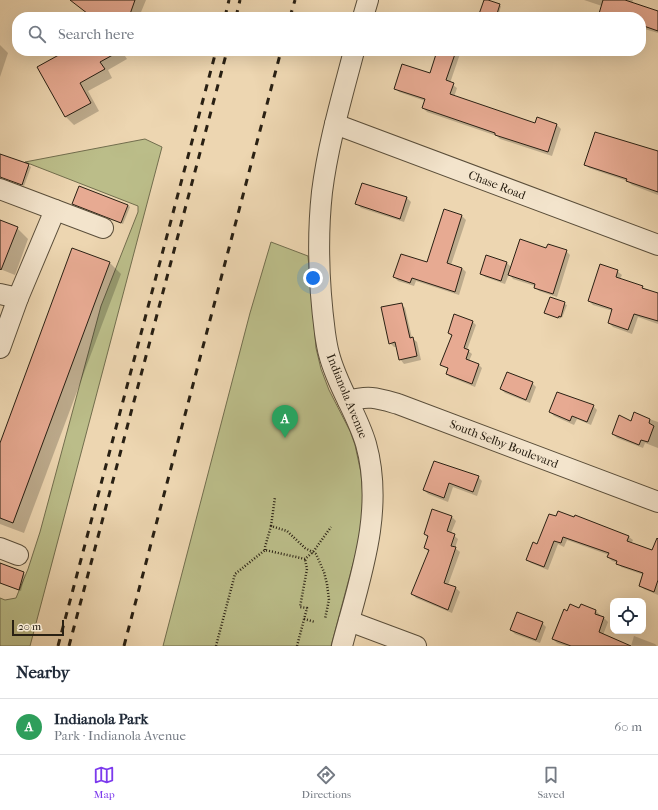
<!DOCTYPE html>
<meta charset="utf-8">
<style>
:root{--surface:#fff;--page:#f6f6f7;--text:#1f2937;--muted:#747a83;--line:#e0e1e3;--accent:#7c3aed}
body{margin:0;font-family:"IM FELL French Canon",serif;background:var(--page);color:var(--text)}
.controls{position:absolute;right:12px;bottom:12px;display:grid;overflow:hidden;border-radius:8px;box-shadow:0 4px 16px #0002}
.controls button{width:36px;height:36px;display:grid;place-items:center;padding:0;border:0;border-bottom:1px solid var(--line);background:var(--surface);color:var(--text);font:20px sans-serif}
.scale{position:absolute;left:12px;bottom:10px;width:52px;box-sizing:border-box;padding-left:4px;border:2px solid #292013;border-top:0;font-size:11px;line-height:14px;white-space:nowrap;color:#292013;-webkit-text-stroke:3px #f3e4cc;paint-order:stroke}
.you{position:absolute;left:313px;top:278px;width:14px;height:14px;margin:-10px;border:3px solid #fff;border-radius:50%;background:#1a73e8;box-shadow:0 0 0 6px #1a73e833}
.badge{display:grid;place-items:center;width:26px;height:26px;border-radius:50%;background:var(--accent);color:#fff;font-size:13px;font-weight:700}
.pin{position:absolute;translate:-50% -33px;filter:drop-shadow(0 1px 2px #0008)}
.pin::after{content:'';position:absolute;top:21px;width:14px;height:12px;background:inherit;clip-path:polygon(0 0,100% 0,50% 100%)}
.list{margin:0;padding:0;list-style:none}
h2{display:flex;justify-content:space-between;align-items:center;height:52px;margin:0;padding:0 16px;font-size:17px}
h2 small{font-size:13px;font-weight:400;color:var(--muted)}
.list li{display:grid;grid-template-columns:26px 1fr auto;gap:12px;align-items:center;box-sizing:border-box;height:56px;padding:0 16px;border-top:1px solid var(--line)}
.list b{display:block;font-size:15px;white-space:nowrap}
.list p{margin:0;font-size:13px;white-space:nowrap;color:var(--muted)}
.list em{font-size:13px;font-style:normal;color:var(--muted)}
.icon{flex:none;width:22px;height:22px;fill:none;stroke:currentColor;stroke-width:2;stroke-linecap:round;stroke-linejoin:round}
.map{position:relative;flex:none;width:658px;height:646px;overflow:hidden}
.search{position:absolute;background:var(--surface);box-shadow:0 4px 16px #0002;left:12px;right:12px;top:12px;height:44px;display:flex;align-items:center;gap:10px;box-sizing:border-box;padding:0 14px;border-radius:16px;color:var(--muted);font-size:15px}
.sheet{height:108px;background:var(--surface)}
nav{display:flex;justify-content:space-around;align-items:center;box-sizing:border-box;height:56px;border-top:1px solid var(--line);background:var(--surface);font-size:11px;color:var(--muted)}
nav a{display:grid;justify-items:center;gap:2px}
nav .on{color:var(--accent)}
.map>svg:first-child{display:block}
.green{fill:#bbbd89;stroke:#726e4e}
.shadow{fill:#0003}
.building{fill:#e7aa92;stroke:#292013}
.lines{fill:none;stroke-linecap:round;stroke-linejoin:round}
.minor-casing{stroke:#5a4e3a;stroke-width:22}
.path{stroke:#292013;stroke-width:2.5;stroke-dasharray:1 2;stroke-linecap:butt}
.minor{stroke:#f3e4cc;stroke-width:20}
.rail{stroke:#292013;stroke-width:3;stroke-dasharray:7 7;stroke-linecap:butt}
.labels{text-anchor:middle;stroke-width:4;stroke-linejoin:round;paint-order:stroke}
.street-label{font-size:12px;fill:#292013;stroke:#f3e4cc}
</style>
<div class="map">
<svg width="658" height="646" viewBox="0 0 658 646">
<rect width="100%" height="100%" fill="#edd6b1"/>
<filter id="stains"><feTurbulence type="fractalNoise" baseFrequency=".005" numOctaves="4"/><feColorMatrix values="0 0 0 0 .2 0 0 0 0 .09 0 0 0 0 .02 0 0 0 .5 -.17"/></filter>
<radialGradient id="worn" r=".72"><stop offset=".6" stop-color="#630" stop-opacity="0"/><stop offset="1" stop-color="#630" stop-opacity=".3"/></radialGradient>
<g class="green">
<polygon points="145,139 162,147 30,646 0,646 0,598 5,600 16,598 28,569 40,532 101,306 138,212 138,206 25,162"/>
<polygon points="271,242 308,256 316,348 321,369 329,390 350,431 355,445 361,473 364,507 358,545 331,646 163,646 250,313"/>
</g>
<g class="shadow">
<polygon points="80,0 146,0 139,17 86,17 89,15 78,5"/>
<polygon points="485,0 501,6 498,17 479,17"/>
<polygon points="584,0 633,0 632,3 658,12 658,33 641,28 641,17 599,17 602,6"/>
<polygon points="410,12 427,17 408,17"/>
<polygon points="0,45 8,53 0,77"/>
<polygon points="62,51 127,51 125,56 127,59 108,70 112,78 88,91 99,111 74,125 66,117 38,68 63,54"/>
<polygon points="438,51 461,51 450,83 457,88 454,97 536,124 537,119 557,125 561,129 552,156 500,139 497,136 427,112 423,108 425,101 399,92 395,88 430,75"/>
<polygon points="658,154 658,195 632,185 627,181 589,168 585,164"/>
<polygon points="0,155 28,165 31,167 24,186 0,177"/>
<polygon points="363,184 407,198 411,202 404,222 361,208 357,204"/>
<polygon points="80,187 128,205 130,207 123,224 75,206 73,204"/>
<polygon points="445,211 462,216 466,220 451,265 462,268 466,272 459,295 416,281 414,286 398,281 394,277 427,263"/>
<polygon points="0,221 17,228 28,239 15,275 0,269"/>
<polygon points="73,249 110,263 121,274 24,533 0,524 0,446"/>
<polygon points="547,250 566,251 570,255 557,297 539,291 535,287 535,286 513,279 509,274 505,284 485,277 481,273 487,256 507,263 511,267"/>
<polygon points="617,271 622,275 620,279 642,287 646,290 658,294 658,324 638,317 632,334 613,327 609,323 613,311 593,305 589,301"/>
<polygon points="550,298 567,305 562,318 561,317 560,319 546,313"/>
<polygon points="401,304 405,308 412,338 417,342 421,360 404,364 400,359 397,347 394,347 390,343"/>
<polygon points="473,322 476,325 467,350 472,354 469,361 479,365 482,368 475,387 450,377 447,374 449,369 441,364 452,336 449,333"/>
<polygon points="532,383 536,387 530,403 505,393 501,389"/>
<polygon points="593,406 597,410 591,425 577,419 574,425 554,416 550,412"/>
<polygon points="635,414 658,422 658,448 645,443 643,448 617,438 613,434 632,422"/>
<polygon points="435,462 478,477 482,481 477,496 453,487 448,502 428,494 424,490"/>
<polygon points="452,517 456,521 451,533 458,539 455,548 460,552 448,585 456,588 460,592 452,613 416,598 412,594 429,552 425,548 428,538 425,534"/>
<polygon points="575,517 629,537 633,540 631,544 656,553 658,550 658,595 644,589 640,585 644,575 621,567 618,563 612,561 608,557 609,555 567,540 564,547 558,544 548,570 531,563 527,560 557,518 574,519"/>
<polygon points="0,564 23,573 25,575 21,591 0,583"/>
<polygon points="581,605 596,611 600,615 599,617 604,618 608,622 603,635 630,646 566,646 557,643 553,639 568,612 580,609"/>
<polygon points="542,623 546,627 540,643 515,634 511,630"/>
<polygon points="634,636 655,644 657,646 631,646"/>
</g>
<g class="building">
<polygon points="70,0 135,0 129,17 92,17"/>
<polygon points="484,0 488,0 500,4 496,17 478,17"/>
<polygon points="603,0 625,0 658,11 658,31 641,25 641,17 598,17"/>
<polygon points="66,51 120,51 100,62 105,69 80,83 91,103 65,117 37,67"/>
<polygon points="437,51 456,51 446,80 454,83 450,94 535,123 537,117 557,124 548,152 495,135 495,133 422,108 425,99 394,89 402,64 430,73"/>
<polygon points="595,132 658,151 658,192 626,181 627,179 584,165"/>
<polygon points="0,154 29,164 22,185 0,177"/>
<polygon points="362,183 407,197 400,219 355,204"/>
<polygon points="79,186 128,205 121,223 72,204"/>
<polygon points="444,209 462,215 447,263 462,268 455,292 412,278 410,283 393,277 401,254 427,262"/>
<polygon points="0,220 18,227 1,270 0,269"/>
<polygon points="520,239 546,248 548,244 567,250 553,294 534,288 535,284 508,275"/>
<polygon points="72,248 110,262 13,523 0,518 0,443"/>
<polygon points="486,255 507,262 501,281 480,274"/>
<polygon points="600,264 618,270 616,277 643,286 642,288 658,293 658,321 634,314 628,330 608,323 612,309 588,301"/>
<polygon points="550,297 565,302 561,317 559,316 558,318 544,313"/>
<polygon points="402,303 410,338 413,337 417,356 399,360 395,342 389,344 381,307"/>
<polygon points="454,314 473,321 464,348 469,350 466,359 479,364 472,384 446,374 448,368 440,365 452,335 448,333"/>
<polygon points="507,372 533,382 526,400 500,389"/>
<polygon points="557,392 594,405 587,422 572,416 570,421 549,412"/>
<polygon points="634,412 650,419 649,423 654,426 648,442 641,440 639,445 612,434 619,415 631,421"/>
<polygon points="434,461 479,476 473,492 449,483 444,498 423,490"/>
<polygon points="432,509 452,516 447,531 455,534 451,546 456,547 444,583 456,587 448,610 411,594 429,550 424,548 428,536 424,534"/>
<polygon points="558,511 574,517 575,515 629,536 627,541 652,550 657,538 658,539 658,580 654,592 639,586 643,573 616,564 617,561 607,557 609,553 563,537 561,543 554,541 544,567 526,560 533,542 537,544 549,514 556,516"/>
<polygon points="0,563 24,572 19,590 0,583"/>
<polygon points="570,604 579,608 581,604 596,610 595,614 604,617 599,632 631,646 571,646 552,639 564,609 567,611"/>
<polygon points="517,612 543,622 536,640 510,630"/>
</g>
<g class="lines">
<defs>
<g id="minor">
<polyline points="363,17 368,0"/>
<polyline points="335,124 658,245"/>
<polyline points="0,189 103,228"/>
<polyline points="0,294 18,298 55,210"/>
<polyline points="0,348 18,298"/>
<path d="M348 401C369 395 377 398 398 404L658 502"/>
<polyline points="0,548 18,555"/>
<polyline points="349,621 416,646"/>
<path d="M342 646C359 581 385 512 366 444 357 413 337 386 329 354 327 347 326 340 325 333 319 287 317 238 322 192 328 144 342 97 354 51"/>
</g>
</defs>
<use href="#minor" class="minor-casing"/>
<g class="path">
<polyline points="271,526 275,497"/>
<polyline points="265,550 265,547 271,526 287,531 305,548 316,554 324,572 327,584 329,600 325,619"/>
<polyline points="304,619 315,622"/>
<polyline points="216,646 235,574 265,550 305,559 313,552 331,527"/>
<polyline points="297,646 307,608 300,607 307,569 305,559"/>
</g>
<use href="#minor" class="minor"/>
<g class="rail">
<polyline points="225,17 229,0"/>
<polyline points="236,17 240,0"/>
<polyline points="290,17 295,0"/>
<polyline points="58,646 216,51"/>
<polyline points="69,646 227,51"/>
<polyline points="124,646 281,51"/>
</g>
</g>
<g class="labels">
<g class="street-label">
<text transform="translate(497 185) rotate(21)" y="4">Chase Road</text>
<text transform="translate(347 396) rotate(68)" y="4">Indianola Avenue</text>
<text transform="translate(504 444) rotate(21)" y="4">South Selby Boulevard</text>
</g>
</g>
<rect width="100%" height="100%" filter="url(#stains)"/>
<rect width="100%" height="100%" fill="url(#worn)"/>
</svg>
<div class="controls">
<button><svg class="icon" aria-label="locate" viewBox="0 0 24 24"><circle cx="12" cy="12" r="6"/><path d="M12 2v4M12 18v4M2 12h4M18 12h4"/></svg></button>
</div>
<div class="scale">20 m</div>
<div class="you"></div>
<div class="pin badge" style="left:285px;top:438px;background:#2e9e5b">A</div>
<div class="search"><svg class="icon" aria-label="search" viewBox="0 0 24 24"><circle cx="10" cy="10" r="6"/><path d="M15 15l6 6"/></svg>Search here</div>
</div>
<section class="sheet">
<h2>Nearby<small></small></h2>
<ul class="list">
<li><span class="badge" style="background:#2e9e5b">A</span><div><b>Indianola Park</b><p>Park · Indianola Avenue</p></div><em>60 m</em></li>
</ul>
</section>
<nav>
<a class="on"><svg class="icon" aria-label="map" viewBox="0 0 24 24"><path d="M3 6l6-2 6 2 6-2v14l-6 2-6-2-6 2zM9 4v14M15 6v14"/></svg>Map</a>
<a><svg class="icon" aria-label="directions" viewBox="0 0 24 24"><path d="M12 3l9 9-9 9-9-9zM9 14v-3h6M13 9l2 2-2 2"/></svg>Directions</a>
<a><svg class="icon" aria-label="saved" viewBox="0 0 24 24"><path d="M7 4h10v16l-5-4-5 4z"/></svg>Saved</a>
</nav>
